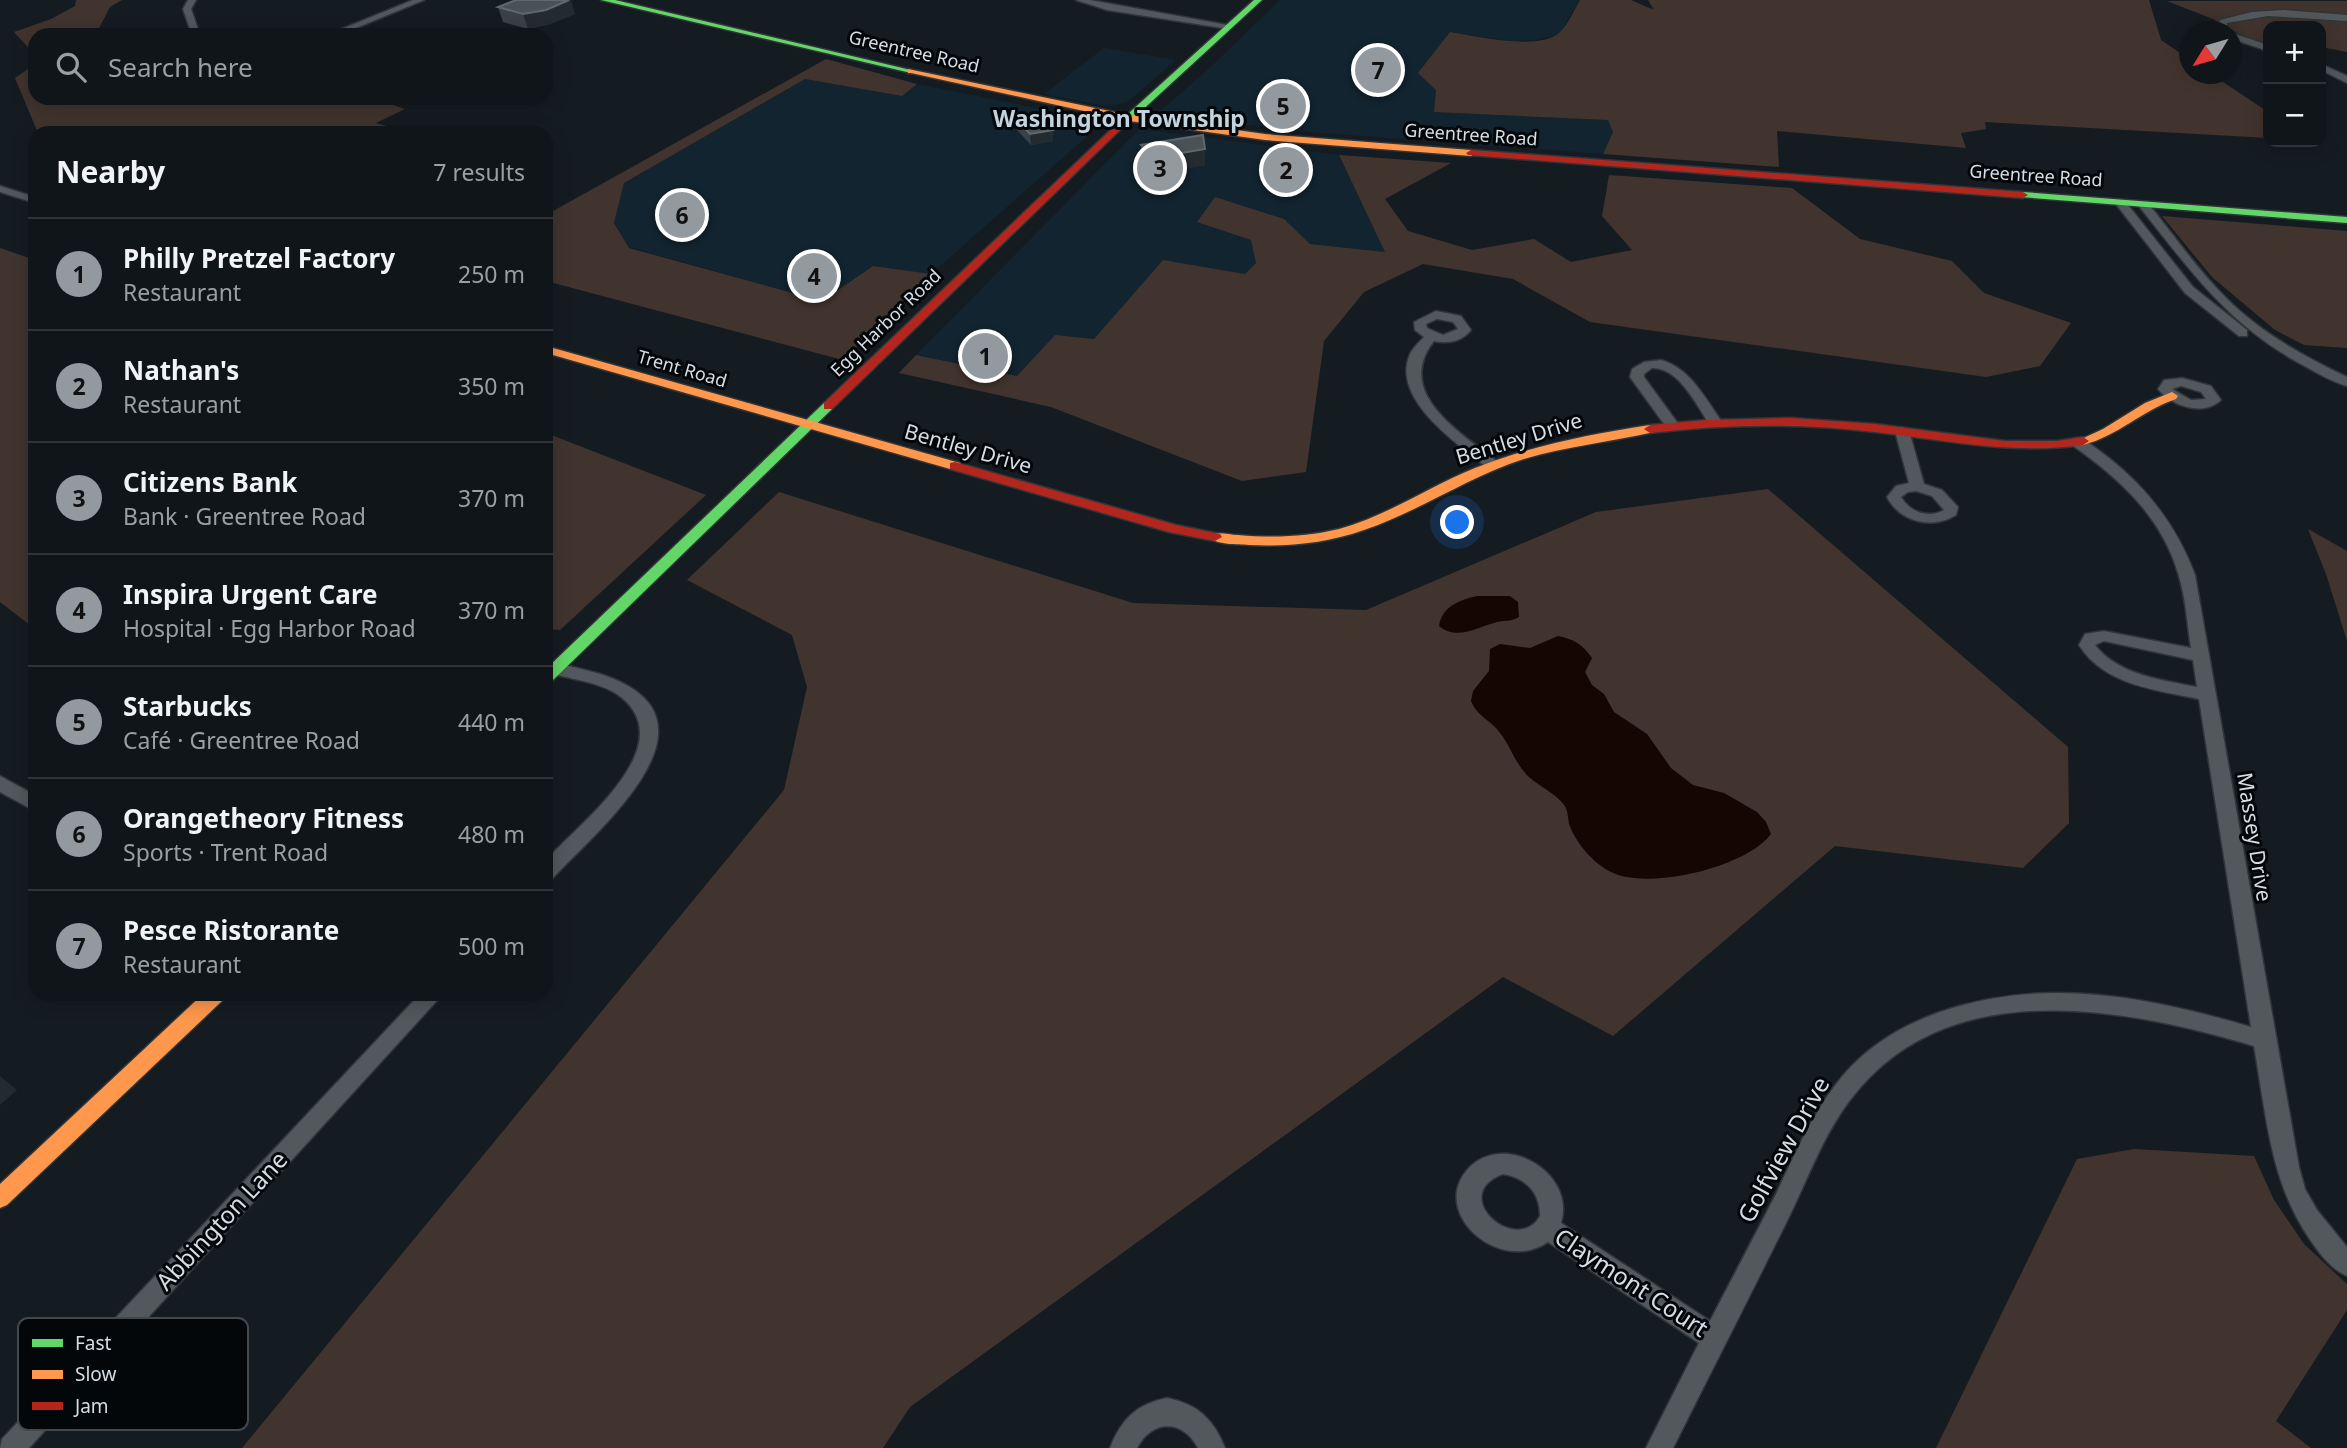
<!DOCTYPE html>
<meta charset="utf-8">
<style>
:root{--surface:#101519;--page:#1e2226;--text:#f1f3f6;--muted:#9c9fa2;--line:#303438;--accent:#929aa0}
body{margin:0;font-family:"Noto Sans",sans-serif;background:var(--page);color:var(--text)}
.controls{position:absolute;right:21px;top:21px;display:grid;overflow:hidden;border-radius:14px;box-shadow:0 4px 18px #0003}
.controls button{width:63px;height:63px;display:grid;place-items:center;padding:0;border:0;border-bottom:2px solid var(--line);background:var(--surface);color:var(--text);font:35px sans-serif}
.compass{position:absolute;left:2179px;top:21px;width:63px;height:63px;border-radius:50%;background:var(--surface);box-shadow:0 4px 18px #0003;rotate:233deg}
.you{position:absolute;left:1458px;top:523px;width:24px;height:24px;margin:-18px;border:5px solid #fff;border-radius:50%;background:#1a73e8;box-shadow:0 0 0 10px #1a73e833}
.badge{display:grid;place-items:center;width:46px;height:46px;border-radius:50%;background:var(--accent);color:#111;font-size:23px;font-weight:700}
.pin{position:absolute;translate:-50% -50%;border:4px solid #fff;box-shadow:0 2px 7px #0006}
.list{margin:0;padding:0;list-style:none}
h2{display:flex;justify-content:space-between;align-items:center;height:91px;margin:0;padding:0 28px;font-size:30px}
h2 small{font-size:23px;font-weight:400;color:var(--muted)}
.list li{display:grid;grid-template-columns:46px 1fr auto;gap:21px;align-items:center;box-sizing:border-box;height:112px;padding:0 28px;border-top:2px solid var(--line)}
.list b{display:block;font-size:26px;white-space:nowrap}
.list p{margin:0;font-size:23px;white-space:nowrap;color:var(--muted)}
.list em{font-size:23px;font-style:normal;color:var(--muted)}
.icon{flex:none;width:38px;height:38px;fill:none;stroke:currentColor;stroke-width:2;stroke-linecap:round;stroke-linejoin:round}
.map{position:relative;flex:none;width:2347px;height:1448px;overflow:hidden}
.search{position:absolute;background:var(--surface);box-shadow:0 4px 18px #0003;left:28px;top:28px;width:525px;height:77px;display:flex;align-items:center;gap:18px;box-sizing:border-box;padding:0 24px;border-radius:21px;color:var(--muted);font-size:26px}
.panel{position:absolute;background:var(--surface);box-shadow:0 4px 18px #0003;left:28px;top:126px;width:525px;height:875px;border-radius:21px}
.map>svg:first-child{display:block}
.built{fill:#12242f}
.green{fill:#41342e}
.water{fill:#150503}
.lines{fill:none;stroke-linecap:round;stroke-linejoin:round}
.street-casing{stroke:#303539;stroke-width:3}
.fast-casing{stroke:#303539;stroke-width:3}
.slow-casing{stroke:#303539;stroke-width:3}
.jam-casing{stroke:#303539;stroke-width:3}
.street{fill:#53585c;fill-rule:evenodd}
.fast{fill:#63d668;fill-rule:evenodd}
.slow{fill:#ff974d;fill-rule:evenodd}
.jam{fill:#b3261e;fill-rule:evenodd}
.wall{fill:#394147}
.shaded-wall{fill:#232b31}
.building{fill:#4a5258;stroke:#5f686e;stroke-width:2}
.labels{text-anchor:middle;stroke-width:6;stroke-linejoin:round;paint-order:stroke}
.far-street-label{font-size:18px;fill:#d5dee4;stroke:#03070a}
.street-label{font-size:21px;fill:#d5dee4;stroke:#03070a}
.far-district-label{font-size:23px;font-weight:bold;fill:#c3d4df;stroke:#03070a}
.near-street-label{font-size:24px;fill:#d5dee4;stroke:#03070a}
.key{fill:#03070a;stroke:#42484b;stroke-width:2}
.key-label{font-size:19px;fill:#d5dee4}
</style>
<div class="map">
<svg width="2347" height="1448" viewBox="0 0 2347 1448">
<rect width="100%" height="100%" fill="#151c21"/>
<g class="built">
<polygon points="1280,0 1579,0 1561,32 1555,36 1535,40 1511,41 1450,32 1436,90 1435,112 1609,120 1613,132 1603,154 1294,131 1158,113 1203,74"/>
<polygon points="1104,48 1176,60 1126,103 1106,106 1044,94"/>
<polygon points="805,79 902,96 917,84 1096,120 1100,125 931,274 873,266 822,301 629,247 614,223 624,183"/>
<polygon points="1139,129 1339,155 1386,252 1309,244 1284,219 1251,240 1256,263 1245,274 1163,260 1094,339 1055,335 1017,376 916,355"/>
</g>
<g class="green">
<polygon points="76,0 122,0 110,7 98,30 100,35 35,35 35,55 14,32 51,19 75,6"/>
<path d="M1580 0H1631L1654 10 1648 0H2149L2161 40 2189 59 2190 74H2211L2268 112V138L1985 122 1986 129 1961 133 1966 148 1777 131 1779 167 1603 154 1613 132 1608 120 1434 112 1436 90 1418 73 1450 32C1476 36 1539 51 1559 33 1568 25 1574 10 1580 0Z"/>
<polygon points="2167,1 2347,1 2347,52 2321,47 2321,26 2268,26 2268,45 2246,38 2213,19"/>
<polygon points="826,59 917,84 902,96 805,79 624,183 614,223 629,248 822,301 873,266 931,274 843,360 546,281 546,215"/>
<polygon points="35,64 35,98 159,98 167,102 188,98 382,98 378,100 405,109 376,123 412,133 38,133 15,78"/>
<polygon points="1339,155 1451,163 1385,199 1408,231 1472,250 1534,239 1571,262 1632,250 1602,216 1609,175 1792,188 1860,239 1952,261 1984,293 2071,323 2040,366 1986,377 1590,322 1513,279 1423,264 1364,292 1324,341 1306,472 1242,481 1051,407 899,373 916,355 1017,376 1055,335 1094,339 1163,260 1245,274 1256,263 1251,240 1197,222 1215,197 1284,219 1310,244 1385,252"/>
<polygon points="2162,216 2347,231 2347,348 2304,345 2275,330 2212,277"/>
<polygon points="0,248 35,260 35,629 0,602"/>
<polygon points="546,433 706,495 560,630 546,629"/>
<polygon points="1768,489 2068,747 2069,823 2023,868 1835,846 1613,1036 1503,977 910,1407 883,1448 242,1448 784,790 807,687 792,635 687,580 779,492 1133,603 1366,610 1596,512"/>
<polygon points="2308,529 2347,551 2347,641 2326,574"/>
<polygon points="2134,1149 2254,1156 2274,1200 2304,1244 2347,1284 2347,1310 2276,1421 2311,1448 1936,1448 2077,1159"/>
</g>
<g class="water">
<path d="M1477 596H1510L1518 602 1519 617C1511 622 1506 620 1497 622 1478 627 1457 641 1439 626 1442 606 1460 600 1477 596Z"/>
<path d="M1558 636C1574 639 1583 645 1592 658L1585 672 1592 685 1604 694 1614 712 1647 734 1671 768 1693 785 1724 793 1757 812 1766 822 1771 834C1747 867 1648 891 1611 872 1593 863 1576 843 1569 824 1568 819 1568 813 1566 808 1559 795 1540 787 1529 777 1514 763 1510 743 1496 728 1487 719 1476 714 1471 701L1473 691 1489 671 1490 649 1500 644 1530 648Z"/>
</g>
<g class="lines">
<defs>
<g id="street">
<polygon points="188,0 196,0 191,9 200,35 192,35 183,9"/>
<polygon points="413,0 424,0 339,35 327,35"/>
<polygon points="1076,0 1090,0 1233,26 1229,29 1107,10"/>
<polygon points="2284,10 2347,15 2347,21 2268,16 2227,23 2228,32 2218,30 2220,20 2252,12"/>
<polygon points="2232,33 2268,45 2268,51 2232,39"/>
<polygon points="2321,64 2347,76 2347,83 2321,70"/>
<polygon points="0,186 35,197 35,203 0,192"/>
<polygon points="2116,200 2124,200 2193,287 2247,330 2247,336 2239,336 2185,293 2116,204"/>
<path d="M2139 202H2147C2173 234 2196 268 2226 298 2260 332 2303 356 2347 377V386C2330 381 2314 371 2299 363 2227 323 2189 269 2139 206Z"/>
<path d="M1436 311 1461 316 1471 330C1461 342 1448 344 1434 341 1393 393 1461 433 1498 462V468H1488C1459 445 1390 399 1410 354 1413 348 1419 342 1424 337L1415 330 1414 322ZM1437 319 1453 322 1458 329 1443 335 1427 328 1426 324Z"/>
<path d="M1661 360C1690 368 1705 398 1722 422L1720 425H1710C1697 406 1679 367 1652 368L1644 374V377L1679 425 1677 428H1667L1630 377 1632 369 1644 362Z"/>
<path d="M2182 378 2211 386 2221 400C2203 417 2172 406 2158 389L2164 380ZM2181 386 2201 392 2206 399 2191 400 2172 389Z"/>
<path d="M1902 427 1909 431 1924 484 1942 490 1958 507 1956 515C1932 530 1900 522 1887 497L1896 486 1909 483 1895 431ZM1916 491 1932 496 1944 510C1928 519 1910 512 1901 497L1908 492Z"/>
<path d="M2077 438C2089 441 2099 451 2109 458 2149 490 2177 527 2195 575L2299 1167 2305 1189 2317 1210 2347 1247V1276C2331 1269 2319 1253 2309 1238 2270 1181 2266 1113 2254 1046 2126 1008 1951 973 1854 1095 1823 1133 1807 1182 1785 1225 1748 1300 1710 1374 1673 1448H1646L1699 1343 1548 1242C1501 1274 1434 1217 1464 1174 1497 1127 1577 1170 1561 1223L1710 1321C1732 1279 1754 1237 1776 1194 1794 1156 1811 1116 1837 1083 1863 1049 1900 1026 1940 1012 2044 976 2149 997 2251 1027L2199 699C2156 690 2104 685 2079 645L2085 634 2104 631 2191 648C2187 624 2186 597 2178 573 2161 516 2119 478 2072 445V439ZM2104 641 2193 660 2197 687C2162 680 2118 675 2095 645ZM1503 1174C1526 1178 1540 1192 1540 1216 1517 1257 1446 1195 1503 1174Z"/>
<path d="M556 663C580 669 606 673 628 686 715 736 590 837 553 878L546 881V860C579 824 682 746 621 697 602 682 573 680 550 673L548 669 550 665Z"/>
<polygon points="0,776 35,795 35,811 0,792"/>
<polygon points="420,994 443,994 29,1448 0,1448 2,1439"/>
<path d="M1167 1398C1198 1404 1214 1420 1225 1448H1198C1183 1419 1152 1419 1137 1448H1110C1121 1420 1136 1404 1167 1398Z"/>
</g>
<g id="fast">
<polygon points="601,0 615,0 915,71 911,73"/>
<polygon points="1254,0 1262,0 1125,126 1119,126 1119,122"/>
<polygon points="2023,192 2347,217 2347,223 2020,197 2020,193"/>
<polygon points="828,402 832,403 832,409 551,682 546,683 546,669 824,403"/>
</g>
<g id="slow">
<polygon points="908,69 1129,115 1265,134 1471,150 1476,153 1471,156 1265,140 1129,121 911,73 908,73"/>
<polygon points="546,346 960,463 961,466 960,469 950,469 546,353"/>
<path d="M2172 392 2178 396 2176 399C2143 410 2118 436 2083 445L2077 441 2103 429 2145 403Z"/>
<path d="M1650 425 1656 429 1654 432C1611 442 1567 446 1524 459 1468 477 1420 511 1364 530 1328 543 1287 547 1249 545 1237 544 1217 545 1208 537 1216 530 1228 535 1238 535 1272 538 1306 537 1339 529 1387 516 1428 487 1475 468 1531 446 1590 434 1650 425Z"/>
<polygon points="203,994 225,994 223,1000 7,1205 0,1208 0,1184"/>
</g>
<g id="jam">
<polygon points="1119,122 1126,124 832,409 824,409 824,403"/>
<polygon points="1471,150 2023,192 2028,195 2023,198 1468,155 1466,153"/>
<path d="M1791 418 1875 424 2005 441H2057L2083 437 2089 441 2083 445C2012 455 1945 440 1875 432 1800 423 1725 424 1650 433L1644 429 1650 425 1706 420Z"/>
<polygon points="955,462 1176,525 1220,534 1222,537 1215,541 1169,532 950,469 950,463"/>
</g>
</defs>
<use href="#street" class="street-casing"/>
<use href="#fast" class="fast-casing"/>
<use href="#slow" class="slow-casing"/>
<use href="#jam" class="jam-casing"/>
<use href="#street" class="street"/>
<use href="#fast" class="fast"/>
<use href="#slow" class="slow"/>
<use href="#jam" class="jam"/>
</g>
<g class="wall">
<polygon points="498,7 575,14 550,24 528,29 503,22"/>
<polygon points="1015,118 1053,141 1031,145 1016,129"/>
<polygon points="1141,145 1205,149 1205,165 1183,169 1183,178 1162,182 1142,162"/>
</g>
<g class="shaded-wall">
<polygon points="569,0 571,0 575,14 550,24 528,29 523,14"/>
<polygon points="1053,130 1053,141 1031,145 1030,134"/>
<polygon points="1205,149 1205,165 1183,169 1183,178 1162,182 1162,165 1176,154"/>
<polygon points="0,1076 17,1090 0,1105"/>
</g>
<g class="building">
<polygon points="516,0 569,0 546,10 523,14 498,7"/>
<polygon points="1038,114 1053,130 1030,134 1015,118"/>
<polygon points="1203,135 1205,149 1176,154 1183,161 1162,165 1141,145"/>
</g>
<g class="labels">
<g class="far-street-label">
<text transform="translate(914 52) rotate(13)" y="6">Greentree Road</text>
<text transform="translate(1471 135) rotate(4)" y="6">Greentree Road</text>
<text transform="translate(2036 176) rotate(4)" y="6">Greentree Road</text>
<text transform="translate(886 323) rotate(-44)" y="6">Egg Harbor Road</text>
<text transform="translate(682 369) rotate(16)" y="6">Trent Road</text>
</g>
<g class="street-label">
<text transform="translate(1519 439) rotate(-17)" y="7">Bentley Drive</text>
<text transform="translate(968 449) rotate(16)" y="7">Bentley Drive</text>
<text transform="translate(2254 837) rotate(81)" y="7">Massey Drive</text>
</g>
<g class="far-district-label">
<text x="1119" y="127">Washington Township</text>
</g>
<g class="near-street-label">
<text transform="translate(1784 1150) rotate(-61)" y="8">Golfview Drive</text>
<text transform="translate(222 1221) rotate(-47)" y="8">Abbington Lane</text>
<text transform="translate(1631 1283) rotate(33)" y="8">Claymont Court</text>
</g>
</g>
<rect x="18" y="1318" width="230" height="112" rx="10" class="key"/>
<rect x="32" y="1339" width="31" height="8" fill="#63d668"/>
<rect x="32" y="1370" width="31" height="9" fill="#ff974d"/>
<rect x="32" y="1402" width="31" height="8" fill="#b3261e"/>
<g class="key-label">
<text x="75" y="1350">Fast</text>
<text x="75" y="1381">Slow</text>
<text x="75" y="1413">Jam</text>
</g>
</svg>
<div class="controls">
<button>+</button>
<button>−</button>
</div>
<svg class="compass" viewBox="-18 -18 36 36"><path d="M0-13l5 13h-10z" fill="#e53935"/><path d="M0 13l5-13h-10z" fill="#9c9fa2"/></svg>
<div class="you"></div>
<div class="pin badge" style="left:985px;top:356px">1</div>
<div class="pin badge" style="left:1286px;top:170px">2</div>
<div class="pin badge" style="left:1160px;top:168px">3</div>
<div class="pin badge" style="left:814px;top:276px">4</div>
<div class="pin badge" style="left:1283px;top:106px">5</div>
<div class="pin badge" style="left:682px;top:215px">6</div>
<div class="pin badge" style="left:1378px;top:70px">7</div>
<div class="search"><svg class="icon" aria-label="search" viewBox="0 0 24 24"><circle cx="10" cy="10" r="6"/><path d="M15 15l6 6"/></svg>Search here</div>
<section class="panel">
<h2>Nearby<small>7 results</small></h2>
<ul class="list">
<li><span class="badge">1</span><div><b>Philly Pretzel Factory</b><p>Restaurant</p></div><em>250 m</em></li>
<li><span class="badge">2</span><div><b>Nathan's</b><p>Restaurant</p></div><em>350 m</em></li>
<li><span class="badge">3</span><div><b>Citizens Bank</b><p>Bank · Greentree Road</p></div><em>370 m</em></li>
<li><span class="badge">4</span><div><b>Inspira Urgent Care</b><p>Hospital · Egg Harbor Road</p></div><em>370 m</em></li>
<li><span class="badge">5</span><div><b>Starbucks</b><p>Café · Greentree Road</p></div><em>440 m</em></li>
<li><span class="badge">6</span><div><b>Orangetheory Fitness</b><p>Sports · Trent Road</p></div><em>480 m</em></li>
<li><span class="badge">7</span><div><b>Pesce Ristorante</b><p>Restaurant</p></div><em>500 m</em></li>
</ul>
</section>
</div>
